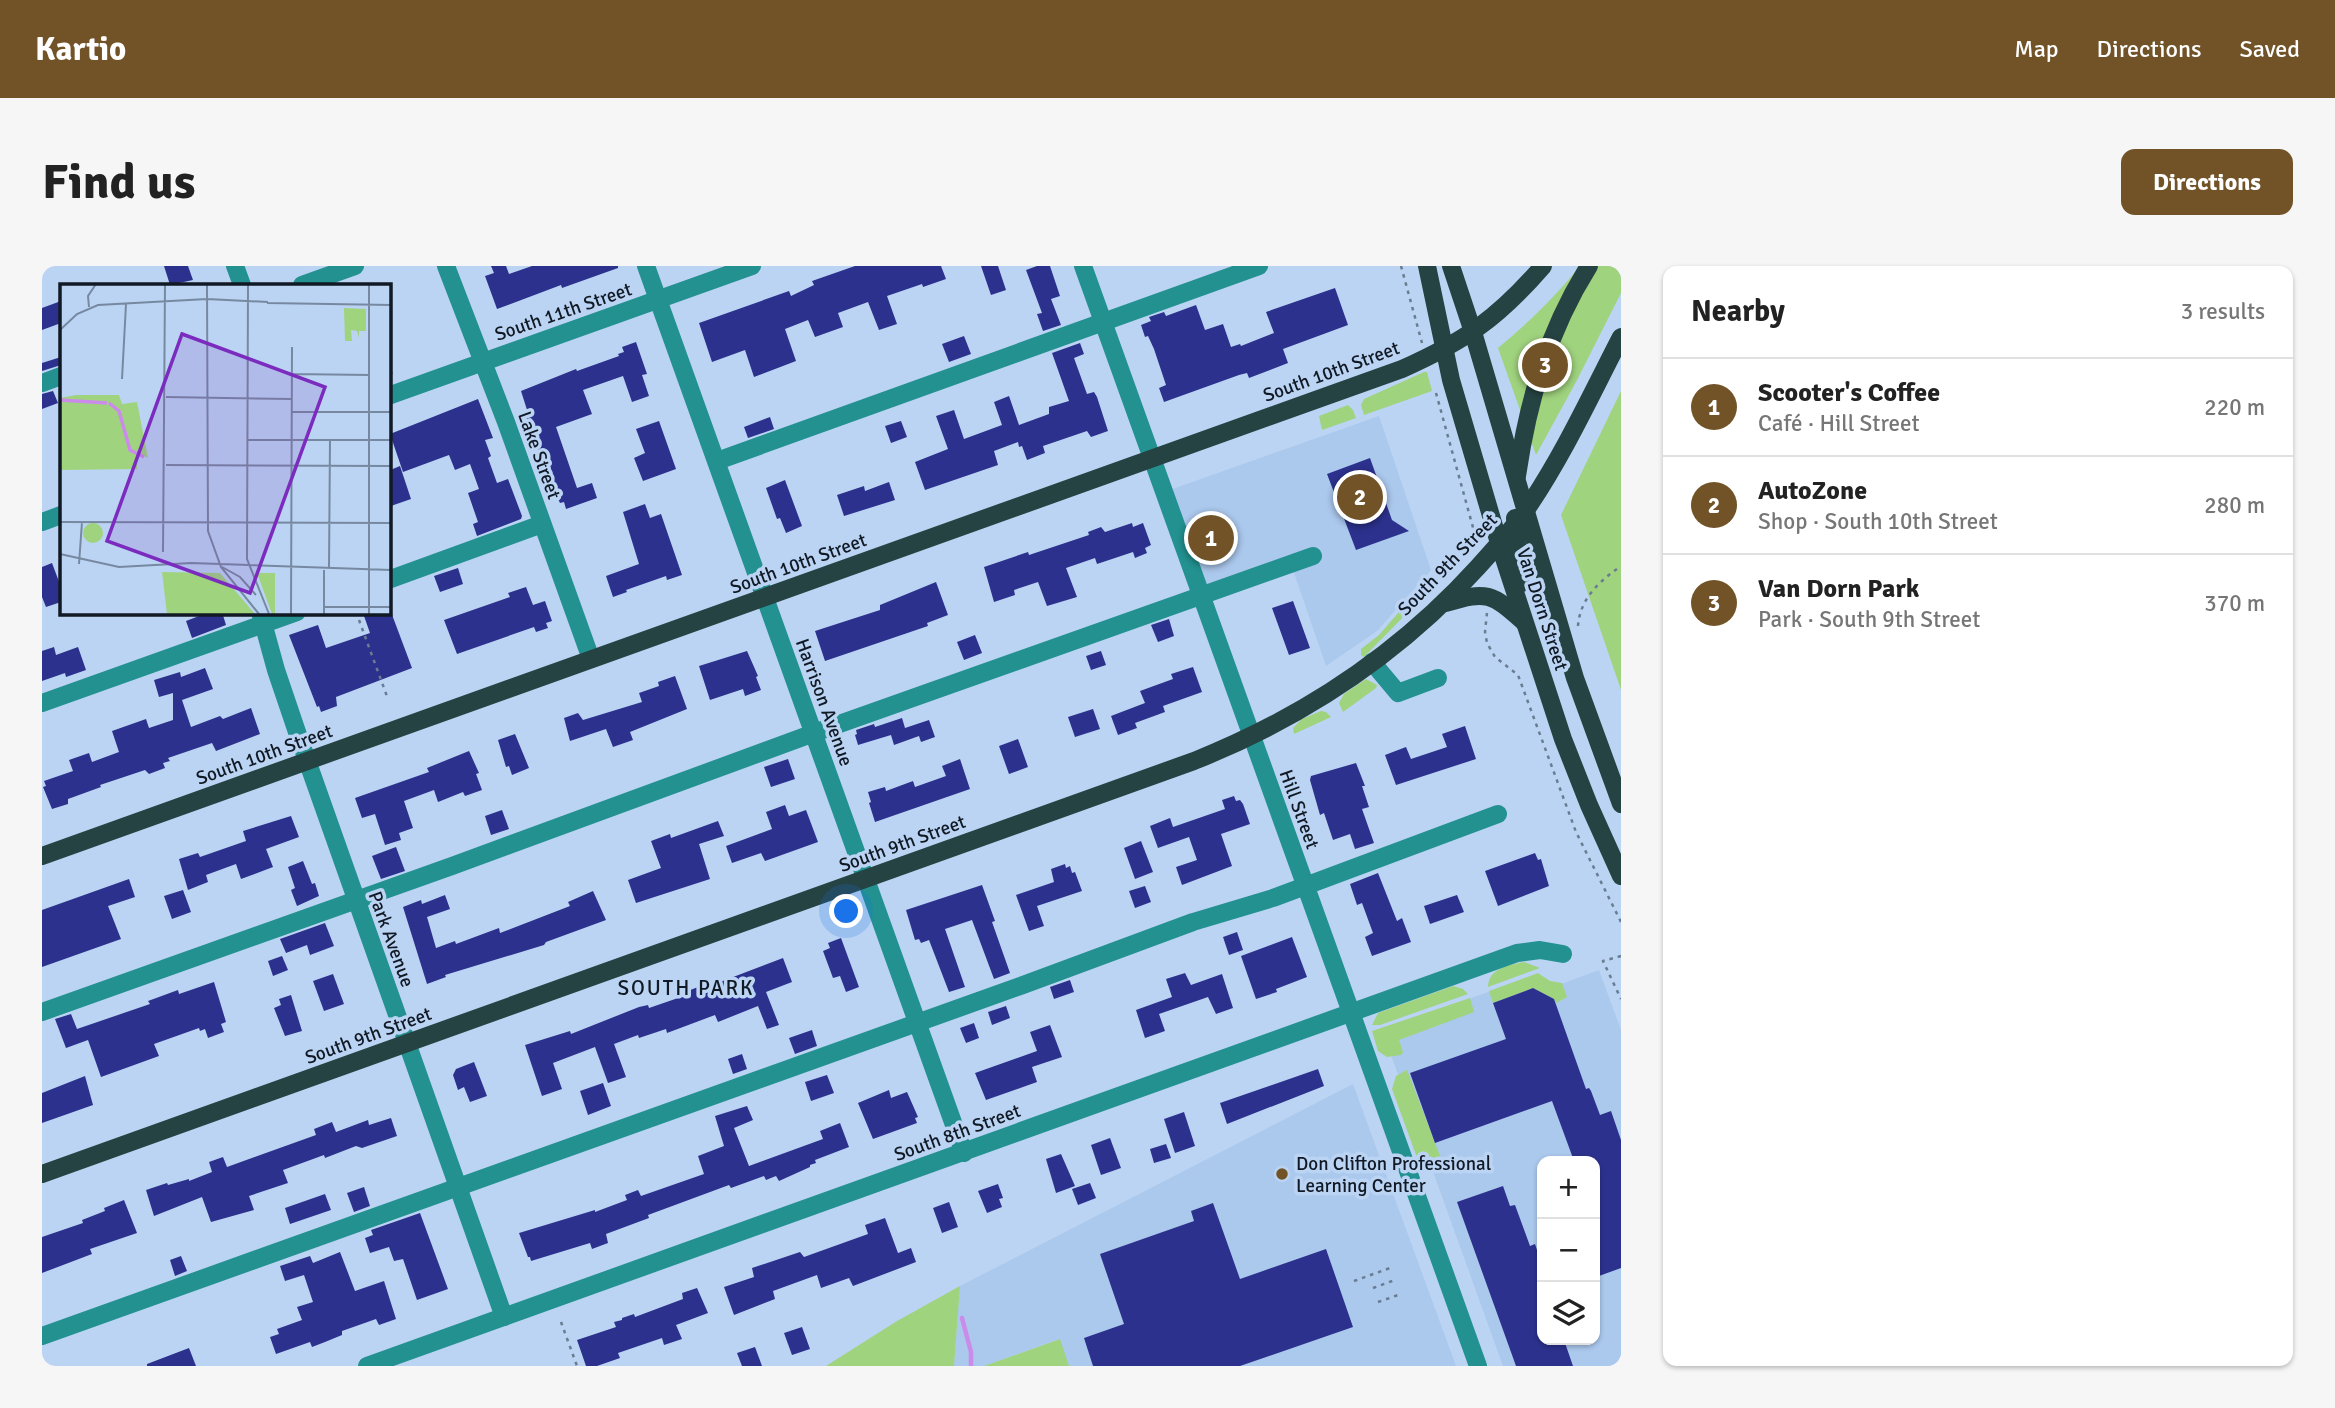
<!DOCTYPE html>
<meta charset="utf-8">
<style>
:root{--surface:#fff;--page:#f6f6f6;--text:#222;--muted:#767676;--line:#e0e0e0;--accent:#725328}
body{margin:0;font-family:Signika,sans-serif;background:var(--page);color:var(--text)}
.controls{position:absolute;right:21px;bottom:21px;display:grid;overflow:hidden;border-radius:14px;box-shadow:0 2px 5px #0004}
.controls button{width:63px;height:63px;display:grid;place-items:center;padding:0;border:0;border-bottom:2px solid var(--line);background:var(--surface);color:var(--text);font:35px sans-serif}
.you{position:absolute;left:805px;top:646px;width:24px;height:24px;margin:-18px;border:5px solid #fff;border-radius:50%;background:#1a73e8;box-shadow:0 0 0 10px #1a73e833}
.badge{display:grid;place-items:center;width:46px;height:46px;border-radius:50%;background:var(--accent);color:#fff;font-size:23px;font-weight:700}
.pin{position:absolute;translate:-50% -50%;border:4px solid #fff;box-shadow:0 2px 7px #0006}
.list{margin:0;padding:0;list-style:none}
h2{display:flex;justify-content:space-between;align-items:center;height:91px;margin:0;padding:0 28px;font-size:30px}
h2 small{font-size:23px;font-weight:400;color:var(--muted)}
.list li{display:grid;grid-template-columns:46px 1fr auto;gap:21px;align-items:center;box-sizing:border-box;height:98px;padding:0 28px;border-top:2px solid var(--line)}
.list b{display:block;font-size:26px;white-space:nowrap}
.list p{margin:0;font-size:23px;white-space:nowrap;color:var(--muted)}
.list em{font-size:23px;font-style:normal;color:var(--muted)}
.icon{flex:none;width:38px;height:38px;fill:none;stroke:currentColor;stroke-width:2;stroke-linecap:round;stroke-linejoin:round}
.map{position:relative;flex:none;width:1579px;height:1100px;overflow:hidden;border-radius:14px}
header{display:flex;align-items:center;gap:42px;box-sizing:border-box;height:98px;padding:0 35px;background:var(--accent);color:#fff}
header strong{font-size:33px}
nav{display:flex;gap:38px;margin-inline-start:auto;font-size:24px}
.intro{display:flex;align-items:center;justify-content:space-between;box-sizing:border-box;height:168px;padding:0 42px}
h1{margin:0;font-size:49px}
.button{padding:18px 32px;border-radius:14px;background:var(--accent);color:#fff;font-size:24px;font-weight:700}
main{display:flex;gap:42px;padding:0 42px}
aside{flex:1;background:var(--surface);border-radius:14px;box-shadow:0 2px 5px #0004}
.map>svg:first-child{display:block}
.built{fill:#abc8ed;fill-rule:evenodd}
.green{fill:#a0d37e}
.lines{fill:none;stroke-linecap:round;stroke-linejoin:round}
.stream{stroke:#cb8beb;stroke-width:4.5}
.building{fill:#2c318d}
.path{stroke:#6a7c91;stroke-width:2.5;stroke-dasharray:3.5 5;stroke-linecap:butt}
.minor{stroke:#22918f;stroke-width:18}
.major{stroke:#264343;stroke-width:18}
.poi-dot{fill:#725328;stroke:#bbd4f3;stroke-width:2.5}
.labels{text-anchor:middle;stroke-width:7;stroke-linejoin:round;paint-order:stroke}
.street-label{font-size:19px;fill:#101924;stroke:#bbd4f3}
.poi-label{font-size:19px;fill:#101924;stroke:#bbd4f3;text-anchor:start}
.neighbourhood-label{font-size:21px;letter-spacing:2px;fill:#101924;stroke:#bbd4f3}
.inset-river{fill:none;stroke:#cb8beb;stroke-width:3.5}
.inset-road{fill:none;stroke:#7789a0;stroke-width:2}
.view{fill:#7b2cbf;fill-opacity:0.15;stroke:#7b2cbf;stroke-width:3.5}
.inset-edge{fill:none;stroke:#101924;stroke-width:3.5}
</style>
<header>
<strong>Kartio</strong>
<nav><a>Map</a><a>Directions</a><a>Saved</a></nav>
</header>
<div class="intro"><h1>Find us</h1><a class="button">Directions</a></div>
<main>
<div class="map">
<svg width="1579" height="1100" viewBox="0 0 1579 1100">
<rect width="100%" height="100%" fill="#bbd4f3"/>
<g class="built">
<polygon points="1337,150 1389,304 1335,365 1284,400 1249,298 1159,331 1122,226"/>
<path d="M1557 704 1579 764V1100H1461L1340 764 1494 709 1514 720ZM1500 895H1553V1074H1500Z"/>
<polygon points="1311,818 1414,1100 1027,1100 1017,1073 942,1100 912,1100 918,1020"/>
</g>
<g class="green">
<path d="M1538 0H1579V27L1534 116 1494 189 1456 82C1486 57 1513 31 1538 0Z"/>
<polygon points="1382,106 1385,106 1390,125 1322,149 1319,139 1322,133"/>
<polygon points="1579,125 1579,424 1519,249"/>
<polygon points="1306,139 1311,144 1314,152 1280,164 1277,150"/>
<polygon points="1369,332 1372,337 1368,344 1322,391 1319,389 1319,383 1337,369"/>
<polygon points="1324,413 1335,419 1334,422 1301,446 1297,437 1302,428"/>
<polygon points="1279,445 1284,446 1289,451 1252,468 1251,462 1260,453"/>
<path d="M1482 696 1498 702 1446 721C1446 703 1466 699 1482 696Z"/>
<polygon points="1496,707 1508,715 1520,717 1525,731 1514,737 1512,733 1491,722 1451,737 1447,725"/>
<polygon points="1411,720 1421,723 1426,728 1338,759 1330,759 1336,747"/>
<polygon points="1428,732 1432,746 1357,774 1361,786 1359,789 1345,791 1336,785 1330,765"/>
<polygon points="1365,804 1400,895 1393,900 1383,898 1374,889 1350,823 1354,810"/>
<polygon points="918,1020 912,1100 784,1100 855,1055"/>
<polygon points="1018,1073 1027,1100 942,1100"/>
</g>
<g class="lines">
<polyline class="stream" points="920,1052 929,1086 929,1100"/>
</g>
<g class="building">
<polygon points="122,0 146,0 151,14 128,19"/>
<polygon points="449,0 464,0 467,8 490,0 576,0 576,2 520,22 519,19 455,43 443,10 452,7"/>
<polygon points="813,0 899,0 904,13 881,21 880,18 845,30 855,58 837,64 826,36 796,47 801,61 773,71 766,54 743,63 754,95 712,111 703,84 670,96 657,57 747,25 749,30 772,19 770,15"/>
<polygon points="939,0 956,0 964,24 949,29"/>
<polygon points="995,0 1008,0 1018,30 1009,33 1019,59 1001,65 995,48 1000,47 984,4"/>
<polygon points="1293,22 1306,59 1241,83 1246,97 1207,112 1205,107 1197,109 1122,136 1117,122 1124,119 1112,83 1106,70 1103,71 1099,59 1109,55 1107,51 1122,46 1124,50 1154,39 1163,64 1181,58 1189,81 1198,78 1199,80 1232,67 1224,46"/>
<polygon points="19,35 19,57 0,64 0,42"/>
<polygon points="922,70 929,88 907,96 900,78"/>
<polygon points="594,76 605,108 600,109 607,130 590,136 581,110 541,124 550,148 514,161 535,222 550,217 555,232 524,243 522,236 518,237 509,218 483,148 486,147 479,125 534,103 535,105 577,90 576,88 582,86 580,81"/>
<polygon points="1038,77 1042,88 1032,92 1045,128 1052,126 1055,131 1066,165 1049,171 1045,165 1001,180 1003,187 985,194 980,180 977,181 976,176 952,185 956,199 883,224 873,196 906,183 894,150 912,144 922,173 960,159 952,136 967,130 977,159 1007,148 1007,141 1027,135 1010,87"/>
<polygon points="19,91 19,99 0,105 0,97"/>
<polygon points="11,125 16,137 0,143 0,128"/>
<polygon points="436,133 451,172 443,174 449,190 446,192 455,217 466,213 480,250 479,253 435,270 431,258 436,256 426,227 437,223 428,198 413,204 407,189 361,206 348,168"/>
<polygon points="728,151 732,163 706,172 702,161"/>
<polygon points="617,155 634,203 601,215 592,192 603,187 594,163"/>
<polygon points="859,155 865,171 849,177 843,160"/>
<polygon points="1328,192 1350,254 1367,265 1314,284 1285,208"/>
<polygon points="358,200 369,233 346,241 346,205"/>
<polygon points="743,214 760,260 744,267 738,252 735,253 724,222"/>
<polygon points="847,216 853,234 802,250 795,229 822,220 823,225"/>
<polygon points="603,238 608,252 619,248 640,309 625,314 624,310 584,324 585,326 571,331 564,310 597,298 581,246"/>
<polygon points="1090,257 1091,261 1101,257 1109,279 1103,282 1105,287 1093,292 1091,286 1055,298 1053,292 1024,302 1035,331 1005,340 996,316 972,324 973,329 952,336 942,301 986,286 987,289 1047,269 1046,266 1059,261 1063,266"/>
<polygon points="10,297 19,321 19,336 4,341 0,331 0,301"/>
<polygon points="416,302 421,318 398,326 392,310"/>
<polygon points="894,316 906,349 885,357 886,360 783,395 773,365 838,344 838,339"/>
<polygon points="484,321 491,339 503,335 510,355 504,357 506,362 494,366 492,361 415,388 402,354 468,331 466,327"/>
<polygon points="1251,335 1268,382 1247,389 1230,342"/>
<polygon points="156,346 180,346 184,359 150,372 144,355 157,350"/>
<polygon points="333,346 349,346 370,402 294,431 295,440 279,446 277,440 275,441 247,369 276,359 284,382 328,367 322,350"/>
<polygon points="1127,353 1132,370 1116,376 1109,359"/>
<polygon points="933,369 940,387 922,394 915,376"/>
<polygon points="12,381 14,389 36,381 44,404 24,411 23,407 0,415 0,385"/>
<polygon points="705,385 716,410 714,411 719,424 703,430 701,423 668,434 657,400"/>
<polygon points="1059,385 1064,399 1049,404 1044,390"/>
<polygon points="1151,401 1160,426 1121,440 1123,446 1093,457 1095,462 1076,469 1069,450 1103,437 1098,425 1131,413 1129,408"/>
<polygon points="163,402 171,423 140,434 149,461 178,450 181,453 209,442 218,468 174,485 170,477 126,492 128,495 121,497 123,502 107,508 103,504 58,519 59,521 26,533 26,538 10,543 1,521 4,520 2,515 31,505 27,494 47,487 50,496 77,486 70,465 104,453 107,462 131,454 131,427 117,431 112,414 138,406 139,411"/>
<polygon points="633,410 645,443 588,466 591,474 571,481 564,463 528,475 522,452 536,447 541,454 600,436 597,427 617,420 616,416"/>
<polygon points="1051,443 1058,463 1033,471 1026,451"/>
<polygon points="860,452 863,462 887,454 893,471 879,476 877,470 852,479 849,469 816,479 813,469 815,468 814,464 832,458 833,461"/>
<polygon points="1423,460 1434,493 1354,519 1343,489 1364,481 1369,493 1405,481 1400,468"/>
<polygon points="473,468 487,502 470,509 467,500 464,501 456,474"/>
<polygon points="976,473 986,501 967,508 957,480"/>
<polygon points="427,485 437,507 434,508 440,524 423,530 421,526 396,536 392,524 362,535 371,562 357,567 359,574 343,579 333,548 320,552 313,532 387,506 385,502"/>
<polygon points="746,493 753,513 729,521 722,501"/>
<polygon points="918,493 928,523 833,556 827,537 829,536 826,526 843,521 844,525 871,515 873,521 904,510 900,500"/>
<polygon points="1314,497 1323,520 1320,520 1327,541 1320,543 1332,577 1313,583 1308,568 1291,574 1282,547 1278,549 1268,514 1269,510"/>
<polygon points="1192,530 1194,535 1198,534 1201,538 1208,558 1179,568 1190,600 1140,619 1134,601 1155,594 1147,571 1116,582 1108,560 1128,552 1131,561 1183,543 1180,534"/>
<polygon points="743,539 747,550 764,544 776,576 723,595 719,587 690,597 684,580 730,563 724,546"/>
<polygon points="460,544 467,563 449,569 443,550"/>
<polygon points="249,550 257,571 224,583 231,601 199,613 194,598 164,609 166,616 146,624 137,593 156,587 158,591 204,575 201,565"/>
<polygon points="676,555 682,570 657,578 668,613 594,637 586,614 619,602 609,575 628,568 629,572"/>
<polygon points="1099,575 1111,606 1093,613 1082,582"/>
<polygon points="354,581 363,605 339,613 330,590"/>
<polygon points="1493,587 1496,594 1499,593 1507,620 1456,640 1443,605"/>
<polygon points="261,595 270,618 273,617 277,630 255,640 249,624 253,622 246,601"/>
<polygon points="1023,598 1024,602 1028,600 1030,607 1033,606 1040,625 995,640 1002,660 987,665 974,629 1012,616 1009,603"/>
<polygon points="1336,607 1355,655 1360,652 1369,676 1330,690 1323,671 1331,667 1320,637 1315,639 1308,618"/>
<polygon points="87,613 93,631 66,640 79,673 0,701 0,644"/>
<polygon points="940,619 953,655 950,656 968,707 952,713 930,654 903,663 923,721 907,726 887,674 879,677 877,673 873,674 864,644"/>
<polygon points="1103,620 1109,636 1093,642 1087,625"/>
<polygon points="141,624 149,646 130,653 122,630"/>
<polygon points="551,625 564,654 504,676 502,679 403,709 404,711 385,718 361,641 379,634 380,638 403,629 408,643 385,651 394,682 413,675 414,678 457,662 458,667 528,640 526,636"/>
<polygon points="1415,629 1422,646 1388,658 1382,640"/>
<polygon points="283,657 292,680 268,689 265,679 244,687 238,673"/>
<polygon points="1195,666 1201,684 1187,689 1181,671"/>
<polygon points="1250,671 1265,711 1234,723 1235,726 1214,733 1199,690"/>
<polygon points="799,672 817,721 804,726 798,710 791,712 781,685 788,682 786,677"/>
<polygon points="240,690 246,704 231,710 226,695"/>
<polygon points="741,692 750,716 724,726 737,759 725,763 716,740 676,756 673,749 625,767 624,763 597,772 596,769 572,778 584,811 566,817 553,781 511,797 520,823 500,830 483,779 528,765 529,768 597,741 606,739 607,742 639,731 638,728 656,721 657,724"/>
<polygon points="1143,707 1149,719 1180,708 1191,742 1174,748 1166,731 1117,748 1123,765 1103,772 1094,744 1130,731 1124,713"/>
<polygon points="291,708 302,738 282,745 271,715"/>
<polygon points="1028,714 1032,726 1012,733 1008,721"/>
<polygon points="172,716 184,756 179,758 182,766 166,772 163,763 158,765 157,762 112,778 117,790 59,811 46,774 24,782 13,753 29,748 35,763 108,738 106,735 136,724 137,728"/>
<polygon points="1491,722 1512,733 1544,823 1547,822 1549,825 1558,849 1569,845 1579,874 1579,1002 1557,1010 1553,997 1553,895 1532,895 1510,835 1393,877 1368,807 1464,773 1451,737"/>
<polygon points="249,729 260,765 243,770 232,742 239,739 237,733"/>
<polygon points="964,740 968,752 950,759 946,746"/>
<polygon points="932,757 937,772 924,777 918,762"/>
<polygon points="1008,759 1020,791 990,801 995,816 944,834 933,807 995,785 988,766"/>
<polygon points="770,764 775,780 753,788 747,772"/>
<polygon points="700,788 705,803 691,808 686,793"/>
<polygon points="432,796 445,830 428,836 422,821 416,824 411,809 414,803"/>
<polygon points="1276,803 1282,820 1185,858 1178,837"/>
<polygon points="785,809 792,827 769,835 763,816"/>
<polygon points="43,810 51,839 0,857 0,827"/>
<polygon points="561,817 569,840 546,849 538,825"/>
<polygon points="847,824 849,832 865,826 876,851 873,852 875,857 831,873 816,837"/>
<polygon points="705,840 711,854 692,862 707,900 781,873 778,865 798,857 807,881 773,894 774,897 768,899 768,901 737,915 734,910 724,914 722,910 689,922 687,919 606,949 607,952 564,968 566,977 550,983 548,977 489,995 488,991 486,991 477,967 553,944 553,946 585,934 583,929 596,924 599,930 662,908 656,890 682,880 673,850"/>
<polygon points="1142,846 1153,880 1133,887 1122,853"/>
<polygon points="349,852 355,870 320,882 314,880 283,892 282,889 241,904 246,917 207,930 212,944 169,956 160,931 112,950 104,924 125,917 126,919 147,913 147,915 170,906 167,896 181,891 185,901 274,869 272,863 290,856 294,866 326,854 327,859"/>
<polygon points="1068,872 1079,902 1059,909 1049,879"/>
<polygon points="1124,878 1129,892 1112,897 1108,883"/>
<polygon points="1019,888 1033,920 1014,927 1004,893"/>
<polygon points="1048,917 1054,932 1036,939 1030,923"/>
<polygon points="956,918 961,932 957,933 960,941 945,947 936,925"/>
<polygon points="1461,920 1468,940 1473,939 1488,980 1493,978 1500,999 1500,1074 1522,1074 1531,1100 1474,1100 1415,936"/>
<polygon points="322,921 328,940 312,946 305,927"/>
<polygon points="283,928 289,944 248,958 243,942"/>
<polygon points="82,934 95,967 48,983 50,988 0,1007 0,971 41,957 40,954 63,945 62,942"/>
<polygon points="907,936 916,961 900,967 891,942"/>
<polygon points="1171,937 1198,1013 1284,983 1311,1061 1198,1100 1051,1100 1042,1072 1082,1058 1058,988 1152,955 1149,945"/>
<polygon points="378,947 406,1023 375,1034 361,993 352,995 347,981 328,987 323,972 331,969 329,964"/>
<polygon points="843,952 856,987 869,982 874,996 811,1020 807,1012 779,1022 775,1009 731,1025 733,1033 692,1049 682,1021 712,1011 710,1002 758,986 762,991 826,968 823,959"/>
<polygon points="298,986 313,1025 342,1015 354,1053 337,1059 334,1053 300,1065 300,1069 283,1076 270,1081 268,1076 234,1088 228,1071 237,1068 235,1063 260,1054 255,1041 271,1036 262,1009 243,1015 238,1000 268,990 271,997"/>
<polygon points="139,990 145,1005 133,1010 128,994"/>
<polygon points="655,1022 666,1047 634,1059 640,1073 622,1079 620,1072 576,1087 578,1092 555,1100 544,1100 535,1074 574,1061 572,1056 580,1054 580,1052 592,1048 593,1051 641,1033 640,1027"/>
<polygon points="760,1061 768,1083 750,1089 742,1067"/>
<polygon points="713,1081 720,1100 700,1100 695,1087"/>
<polygon points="147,1082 154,1100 105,1100 105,1098"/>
</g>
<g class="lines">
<g class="path">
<polyline points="1359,0 1380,77"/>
<polyline points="346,99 350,108"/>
<polyline points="1394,127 1435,276"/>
<polyline points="1445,347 1443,366 1445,377 1453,391 1476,409 1534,566 1579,656"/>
<polyline points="317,354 346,433"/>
<path d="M1536 360C1538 332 1558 315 1579 300"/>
<polyline points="1579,690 1561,695 1579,733"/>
<polyline points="1312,1015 1348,1002"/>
<polyline points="1331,1022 1353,1014"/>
<polyline points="1336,1036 1359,1028"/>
<polyline points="519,1056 535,1100"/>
</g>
<g class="minor">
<polyline points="193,0 200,19"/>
<polyline points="404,0 464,156 549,393"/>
<polyline points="604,0 922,887"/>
<polyline points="1041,0 1436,1100"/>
<polyline points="260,19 313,0"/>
<polyline points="0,117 19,110"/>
<polyline points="346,130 710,0"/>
<polyline points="675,195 1217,0"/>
<polyline points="0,256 19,249"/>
<polyline points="346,314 500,258"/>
<polyline points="218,346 234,404 255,466 462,1051"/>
<polyline points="1330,396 1356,427 1396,412"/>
<polyline points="0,437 255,346"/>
<polyline points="0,746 410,600 772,467 1271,290"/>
<polyline points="0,1070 981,719 1151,656 1231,632 1456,548"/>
<polyline points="325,1100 1475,687 1498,684 1521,688"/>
</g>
<g class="major">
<polyline points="1385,0 1409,114 1457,277 1521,473 1547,539 1579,610"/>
<polyline points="1409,0 1431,66 1533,412 1579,538"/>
<path d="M1475 210C1486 135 1506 65 1547 0"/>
<polyline points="1473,252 1478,318"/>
<path d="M1404 337C1446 324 1450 328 1482 356"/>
<path d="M0 590 1360 103C1423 75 1456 52 1501 0"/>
<path d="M0 908 1152 495C1260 452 1358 387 1436 301 1452 283 1470 264 1484 244 1521 190 1549 129 1579 71"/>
</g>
</g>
<circle class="poi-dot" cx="1240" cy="908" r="7"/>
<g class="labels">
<g class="street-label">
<text transform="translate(521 45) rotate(-19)" y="7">South 11th Street</text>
<text transform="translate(1289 105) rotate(-20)" y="7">South 10th Street</text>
<text transform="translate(498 189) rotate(70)" y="7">Lake Street</text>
<text transform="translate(756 297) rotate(-20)" y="7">South 10th Street</text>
<text transform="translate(1405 298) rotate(-46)" y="7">South 9th Street</text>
<text transform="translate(1501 343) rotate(72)" y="7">Van Dorn Street</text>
<text transform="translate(783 436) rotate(70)" y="7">Harrison Avenue</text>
<text transform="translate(222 488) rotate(-20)" y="7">South 10th Street</text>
<text transform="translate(1258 543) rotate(70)" y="7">Hill Street</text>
<text transform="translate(860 577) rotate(-20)" y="7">South 9th Street</text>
<text transform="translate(350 673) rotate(70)" y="7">Park Avenue</text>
<text transform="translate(326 769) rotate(-20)" y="7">South 9th Street</text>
<text transform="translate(915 866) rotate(-20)" y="7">South 8th Street</text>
</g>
<g class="poi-label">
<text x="1254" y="904">Don Clifton Professional<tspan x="1254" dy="22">Learning Center</tspan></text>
</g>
<g class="neighbourhood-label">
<text x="644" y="729">SOUTH PARK</text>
</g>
</g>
<g transform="translate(18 18)">
<rect width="331" height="331" fill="#bbd4f3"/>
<path d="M284 24 306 25V53V47H299V54L297 47 291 46 292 57H285ZM16 111H59L62 120 77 118 88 174 77 169V185L0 186V114ZM23 249a10 10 0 1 1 20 0a10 10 0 1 1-20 0ZM102 288 160 289 195 330H107ZM197 289H215V330H212Z" fill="#a0d37e"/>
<path class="inset-river" d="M0 116 47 119M49 119 59 127 70 166 84 173"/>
<path class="inset-road" d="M147 0 148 247 161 283 199 330M188 0 187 275 209 330M207 19 331 21M29 23 28 12 36 0M0 46 17 30 38 21 147 15 208 18M232 90 310 91M62 95 66 20M106 113 232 115M232 128H331M188 156H331M106 181 331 182M0 238 331 239M103 268 105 0M0 270 59 283 131 279 331 286M19 280 22 238M162 283 180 293 196 311M269 284 270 155M264 323H331M231 330 232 63M264 330V286M309 330V0"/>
<path class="view" d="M122 50 265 103 190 309 47 257Z"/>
<rect width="331" height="331" class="inset-edge"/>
</g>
</svg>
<div class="controls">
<button>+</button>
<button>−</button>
<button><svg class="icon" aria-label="layers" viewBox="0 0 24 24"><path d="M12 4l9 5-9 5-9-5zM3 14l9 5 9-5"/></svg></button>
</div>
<div class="you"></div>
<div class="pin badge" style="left:1169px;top:272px">1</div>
<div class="pin badge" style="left:1318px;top:231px">2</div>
<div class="pin badge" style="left:1503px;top:99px">3</div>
</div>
<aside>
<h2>Nearby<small>3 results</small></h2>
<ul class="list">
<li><span class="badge">1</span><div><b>Scooter's Coffee</b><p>Café · Hill Street</p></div><em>220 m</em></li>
<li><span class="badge">2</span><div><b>AutoZone</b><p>Shop · South 10th Street</p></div><em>280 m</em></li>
<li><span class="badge">3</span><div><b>Van Dorn Park</b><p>Park · South 9th Street</p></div><em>370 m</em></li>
</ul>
</aside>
</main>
